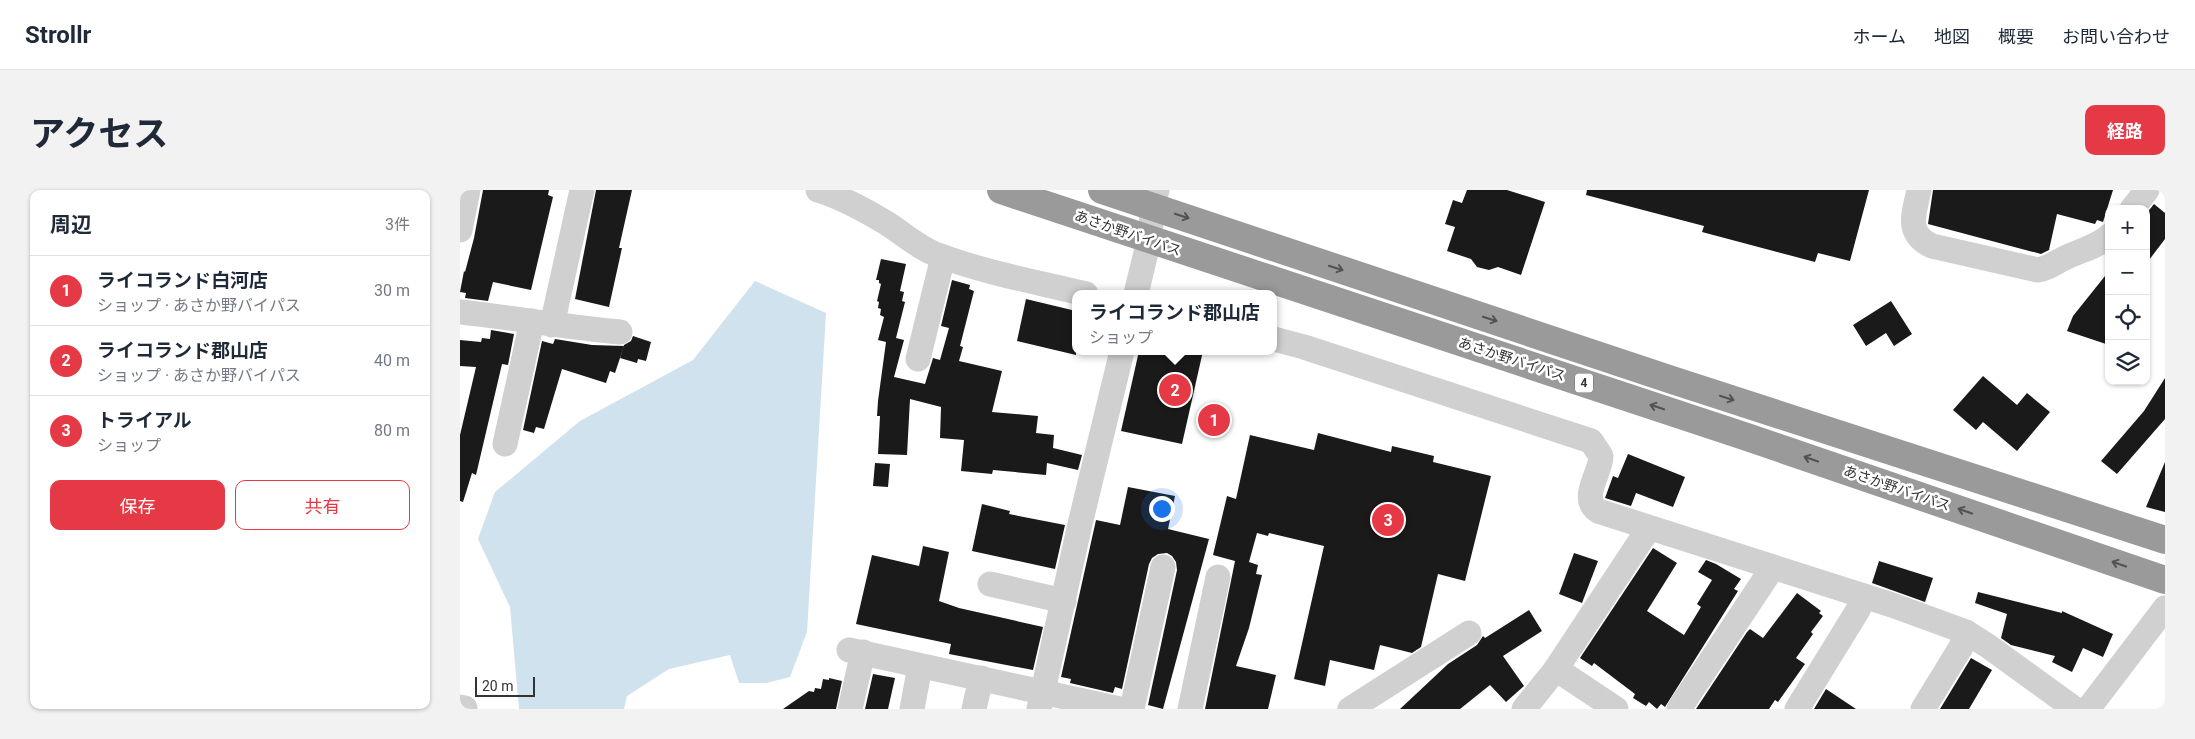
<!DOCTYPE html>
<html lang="ja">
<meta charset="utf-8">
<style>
:root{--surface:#fff;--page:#f2f2f3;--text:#1f2937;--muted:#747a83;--line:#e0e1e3;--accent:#e63946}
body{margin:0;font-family:Roboto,"Noto Sans JP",sans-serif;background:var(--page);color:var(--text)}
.controls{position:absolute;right:15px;top:15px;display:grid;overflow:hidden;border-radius:10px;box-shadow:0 1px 4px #0004}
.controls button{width:45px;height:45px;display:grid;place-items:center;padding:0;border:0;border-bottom:1px solid var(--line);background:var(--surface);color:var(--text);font:25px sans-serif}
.scale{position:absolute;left:15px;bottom:12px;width:60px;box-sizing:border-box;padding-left:5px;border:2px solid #333;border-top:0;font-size:14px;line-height:18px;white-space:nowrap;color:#333;-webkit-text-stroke:4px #fff;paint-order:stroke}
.you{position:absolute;left:701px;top:318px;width:18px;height:18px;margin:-12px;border:4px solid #fff;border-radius:50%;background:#1a73e8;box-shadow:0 0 0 8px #1a73e833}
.badge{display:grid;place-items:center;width:32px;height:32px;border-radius:50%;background:var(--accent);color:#fff;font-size:16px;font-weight:700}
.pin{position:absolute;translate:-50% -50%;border:2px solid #fff;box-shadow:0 1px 5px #0006}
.popup{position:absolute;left:612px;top:100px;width:205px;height:65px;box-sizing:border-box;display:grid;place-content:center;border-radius:10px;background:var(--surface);filter:drop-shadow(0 1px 4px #0005);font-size:16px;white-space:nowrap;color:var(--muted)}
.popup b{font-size:19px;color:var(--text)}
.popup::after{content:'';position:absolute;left:50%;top:100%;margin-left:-10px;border:10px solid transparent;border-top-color:var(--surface)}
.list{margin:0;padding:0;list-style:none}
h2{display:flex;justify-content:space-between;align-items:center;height:65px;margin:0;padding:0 20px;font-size:21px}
h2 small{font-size:16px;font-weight:400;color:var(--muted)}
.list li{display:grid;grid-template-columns:32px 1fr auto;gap:15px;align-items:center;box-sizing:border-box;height:70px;padding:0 20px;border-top:1px solid var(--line)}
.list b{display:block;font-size:19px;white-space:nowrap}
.list p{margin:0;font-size:16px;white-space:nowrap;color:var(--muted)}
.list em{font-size:16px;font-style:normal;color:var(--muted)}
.actions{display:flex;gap:10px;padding:15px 20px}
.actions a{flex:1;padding:11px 0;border:1px solid var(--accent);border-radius:10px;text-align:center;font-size:18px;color:var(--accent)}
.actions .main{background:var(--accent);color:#fff}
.icon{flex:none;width:28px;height:28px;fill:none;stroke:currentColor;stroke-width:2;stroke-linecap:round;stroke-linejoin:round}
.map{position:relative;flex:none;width:1705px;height:519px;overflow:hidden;border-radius:10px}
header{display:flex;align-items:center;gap:30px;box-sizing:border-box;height:70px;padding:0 25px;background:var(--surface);border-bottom:1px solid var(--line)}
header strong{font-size:24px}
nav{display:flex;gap:28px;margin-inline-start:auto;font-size:18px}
.intro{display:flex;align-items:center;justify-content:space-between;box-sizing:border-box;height:120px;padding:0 30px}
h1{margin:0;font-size:35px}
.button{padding:12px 22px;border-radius:10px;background:var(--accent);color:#fff;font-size:18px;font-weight:700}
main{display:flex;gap:30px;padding:0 30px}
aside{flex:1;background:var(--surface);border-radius:10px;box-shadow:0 1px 4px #0004}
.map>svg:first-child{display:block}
.water{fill:#cfe2ee}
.building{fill:#1a1a1a}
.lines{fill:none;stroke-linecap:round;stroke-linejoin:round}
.minor{stroke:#d0d0d0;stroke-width:25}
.highway{stroke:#9a9a9a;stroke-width:28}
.oneway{stroke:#525252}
.labels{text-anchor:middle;stroke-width:5;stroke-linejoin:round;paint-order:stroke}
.shield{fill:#fff;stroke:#707070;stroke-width:1}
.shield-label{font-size:12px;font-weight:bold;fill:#333}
.street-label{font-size:14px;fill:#333;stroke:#fff}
</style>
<header>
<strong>Strollr</strong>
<nav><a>ホーム</a><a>地図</a><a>概要</a><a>お問い合わせ</a></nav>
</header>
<div class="intro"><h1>アクセス</h1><a class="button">経路</a></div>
<main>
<aside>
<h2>周辺<small>3件</small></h2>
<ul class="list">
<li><span class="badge">1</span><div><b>ライコランド白河店</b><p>ショップ · あさか野バイパス</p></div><em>30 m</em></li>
<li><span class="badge">2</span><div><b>ライコランド郡山店</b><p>ショップ · あさか野バイパス</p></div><em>40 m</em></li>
<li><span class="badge">3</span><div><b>トライアル</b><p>ショップ</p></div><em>80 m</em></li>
</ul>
<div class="actions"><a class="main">保存</a><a>共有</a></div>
</aside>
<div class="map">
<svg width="1705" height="519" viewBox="0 0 1705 519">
<rect width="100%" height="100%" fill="#fff"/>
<polygon class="water" points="295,91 366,123 347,442 330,487 306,493 279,493 270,465 209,479 167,506 164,519 59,519 50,417 18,349 35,302 120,231 233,170"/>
<g class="building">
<polygon points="23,0 89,0 88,5 93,7 71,100 33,92 28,111 5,108 6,103 0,102 4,81 5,82 14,48"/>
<polygon points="136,0 172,0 159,58 162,58 149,117 115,109"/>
<polygon points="1007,0 1047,0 1085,12 1061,85 1038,77 1029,80 1017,77 1011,69 987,61 995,37 985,34 993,10 1002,13"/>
<polygon points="1127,0 1409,0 1390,71 1358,63 1355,72 1242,42 1244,36 1126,5"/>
<polygon points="1473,0 1653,0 1643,32 1637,30 1635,34 1597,24 1589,60 1581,64 1468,34"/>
<polygon points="1694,14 1705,23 1705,49 1686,74 1686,24"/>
<polygon points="421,69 446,74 440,101 444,102 442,111 445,112 436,148 444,150 434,187 465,194 473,168 480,170 489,138 481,136 492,90 510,95 509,99 514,101 500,156 503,157 499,171 542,181 532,222 578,226 576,243 594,245 593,258 622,265 618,280 587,273 586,285 533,280 532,284 501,281 504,250 480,248 481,217 450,209 447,265 418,264 420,226 417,226 418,211 426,152 418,150 424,127 420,125 421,119 418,118 419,112 417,111 421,94 419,93 419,90 416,90"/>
<polygon points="1649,81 1649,155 1607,141 1613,126"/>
<polygon points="566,109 616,121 616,165 557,151"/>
<polygon points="1431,111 1452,144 1434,156 1426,143 1406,156 1393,135"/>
<polygon points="31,140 54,144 48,175 42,174 16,285 12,283 3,312 0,311 0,245 16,177 0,176 0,150 21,152 22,148 30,149"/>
<polygon points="173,146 191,152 186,171 178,169 177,173 160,168 164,155 171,151"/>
<polygon points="95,149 132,155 164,156 155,183 150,181 146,193 102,179 84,239 76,237 74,243 63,240 82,151 93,154"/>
<polygon points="679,161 743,161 722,254 661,241"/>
<polygon points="1523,186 1557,215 1567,203 1590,222 1557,261 1523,232 1516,240 1493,220"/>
<polygon points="1705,188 1705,229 1657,284 1641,271 1684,221"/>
<polygon points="858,243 931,262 932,256 974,266 973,272 1031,286 1005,391 978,384 961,457 952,463 920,455 914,480 870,470 865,496 834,489 864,356 809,343 808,346 797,343 789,372 798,375 796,384 802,385 789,438 776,476 816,485 808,519 745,519 775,371 753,365 767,306 776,309 790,245 854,260"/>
<polygon points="1168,264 1225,287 1213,317 1176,303 1171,316 1145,308 1153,286 1158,288"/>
<polygon points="1705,272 1705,322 1686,317"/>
<polygon points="415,273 430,274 428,297 413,296"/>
<polygon points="668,297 715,306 708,339 749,349 703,519 688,515 717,380 716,372 712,366 707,363 698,364 692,368 689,374 662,499 655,497 653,503 610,493 611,489 601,487 636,330 660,335"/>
<polygon points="522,314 550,321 549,324 605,335 595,379 512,361"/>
<polygon points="463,356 489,362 479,411 499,418 583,437 573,480 489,464 491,454 396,434 412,365 459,376"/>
<polygon points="1193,358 1217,373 1187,421 1224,445 1241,417 1237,414 1252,390 1238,382 1246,370 1256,374 1281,389 1274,399 1278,401 1205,517 1201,514 1197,519 1189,512 1186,516 1173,508 1175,504 1134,473 1132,476 1120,468"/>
<polygon points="1114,363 1138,371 1122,413 1099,404"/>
<polygon points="1419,371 1473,388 1465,412 1412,393"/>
<polygon points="1518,402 1602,423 1602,421 1653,444 1643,467 1623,458 1612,482 1592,472 1595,466 1551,455 1541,448 1547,424 1515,413"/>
<polygon points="1337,403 1361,421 1359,423 1363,426 1351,442 1353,444 1336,468 1345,474 1318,512 1315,510 1309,519 1236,519 1287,442 1290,439 1303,448"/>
<polygon points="1069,420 1082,441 1043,466 1064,496 1046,512 1030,495 1000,519 940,519 988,474 1017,455 1023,446 1025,448"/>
<polygon points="1511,468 1532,480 1509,519 1480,519"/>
<polygon points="413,484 435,488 428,519 405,519"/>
<polygon points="369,488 382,491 376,519 323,519 349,501 354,502 355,498 361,499 363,489 369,490"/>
<polygon points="1366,499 1396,519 1354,519"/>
</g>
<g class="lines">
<g class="minor">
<path d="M358 0C381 7 403 19 423 31 442 42 458 58 478 65 526 83 577 92 626 104"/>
<path d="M1459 0C1454 24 1445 43 1472 56L1578 80C1590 78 1597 71 1607 67 1621 60 1637 57 1649 46"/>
<polyline points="1672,19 1687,0"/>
<polyline points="0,40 8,0"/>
<polyline points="676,104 689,50 693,17 697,0"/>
<path d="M0 122C54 128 107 137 160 142"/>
<polyline points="92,135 122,0"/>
<path d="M814 149 844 157 1131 251 1141 266C1141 283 1119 308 1138 321L1432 415 1506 442 1528 456 1615 519"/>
<polyline points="458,169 483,67"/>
<polyline points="45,254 72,131"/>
<polyline points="530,394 604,411"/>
<polyline points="389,460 660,519"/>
<polyline points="1096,479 1156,519"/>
<polyline points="0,517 5,518"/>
<polyline points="390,519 403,462"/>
<polyline points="452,519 460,476"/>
<polyline points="514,519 521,488"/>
<polyline points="579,519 620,334 662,161"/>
<polyline points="672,519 703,377"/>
<polyline points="730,519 758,387"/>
<polyline points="890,519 1009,443"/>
<polyline points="1064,519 1096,479 1189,338"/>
<polyline points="1219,519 1307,386 1309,376"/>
<polyline points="1337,519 1398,420 1403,406"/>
<polyline points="1463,519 1501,457 1506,442"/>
<polyline points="1628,519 1705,418"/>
</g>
<g class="highway">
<polyline points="541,0 1284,246 1705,390"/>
<polyline points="642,0 1212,190 1705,350"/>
</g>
</g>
<defs><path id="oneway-shaft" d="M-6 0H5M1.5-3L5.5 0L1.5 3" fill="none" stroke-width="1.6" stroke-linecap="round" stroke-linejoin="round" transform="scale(1.25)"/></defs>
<g class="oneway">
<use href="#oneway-shaft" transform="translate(722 26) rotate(18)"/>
<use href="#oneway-shaft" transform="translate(876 78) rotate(18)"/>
<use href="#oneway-shaft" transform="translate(1030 129) rotate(18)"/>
<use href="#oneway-shaft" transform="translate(1267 208) rotate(18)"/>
<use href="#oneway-shaft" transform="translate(1197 217) rotate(-162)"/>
<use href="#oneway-shaft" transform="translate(1351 269) rotate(-161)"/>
<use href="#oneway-shaft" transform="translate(1505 321) rotate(-161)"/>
<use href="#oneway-shaft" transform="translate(1659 374) rotate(-161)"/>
</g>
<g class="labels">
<rect class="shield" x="1115" y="183.5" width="18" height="19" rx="4"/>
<g class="shield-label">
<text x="1124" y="197">4</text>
</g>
<g class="street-label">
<text transform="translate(668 43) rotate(19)" y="5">あさか野バイパス</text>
<text transform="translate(1052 169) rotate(18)" y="5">あさか野バイパス</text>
<text transform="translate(1437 298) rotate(19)" y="5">あさか野バイパス</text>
</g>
</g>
</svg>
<div class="controls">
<button>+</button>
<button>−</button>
<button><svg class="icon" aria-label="locate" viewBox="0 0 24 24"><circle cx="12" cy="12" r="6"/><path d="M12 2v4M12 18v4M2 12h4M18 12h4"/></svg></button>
<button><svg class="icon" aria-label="layers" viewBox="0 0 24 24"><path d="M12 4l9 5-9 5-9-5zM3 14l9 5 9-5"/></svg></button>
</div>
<div class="scale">20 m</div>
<div class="you"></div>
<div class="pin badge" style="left:754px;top:230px">1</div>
<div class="pin badge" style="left:715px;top:200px">2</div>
<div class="popup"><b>ライコランド郡山店</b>ショップ</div>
<div class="pin badge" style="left:928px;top:330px">3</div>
</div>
</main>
